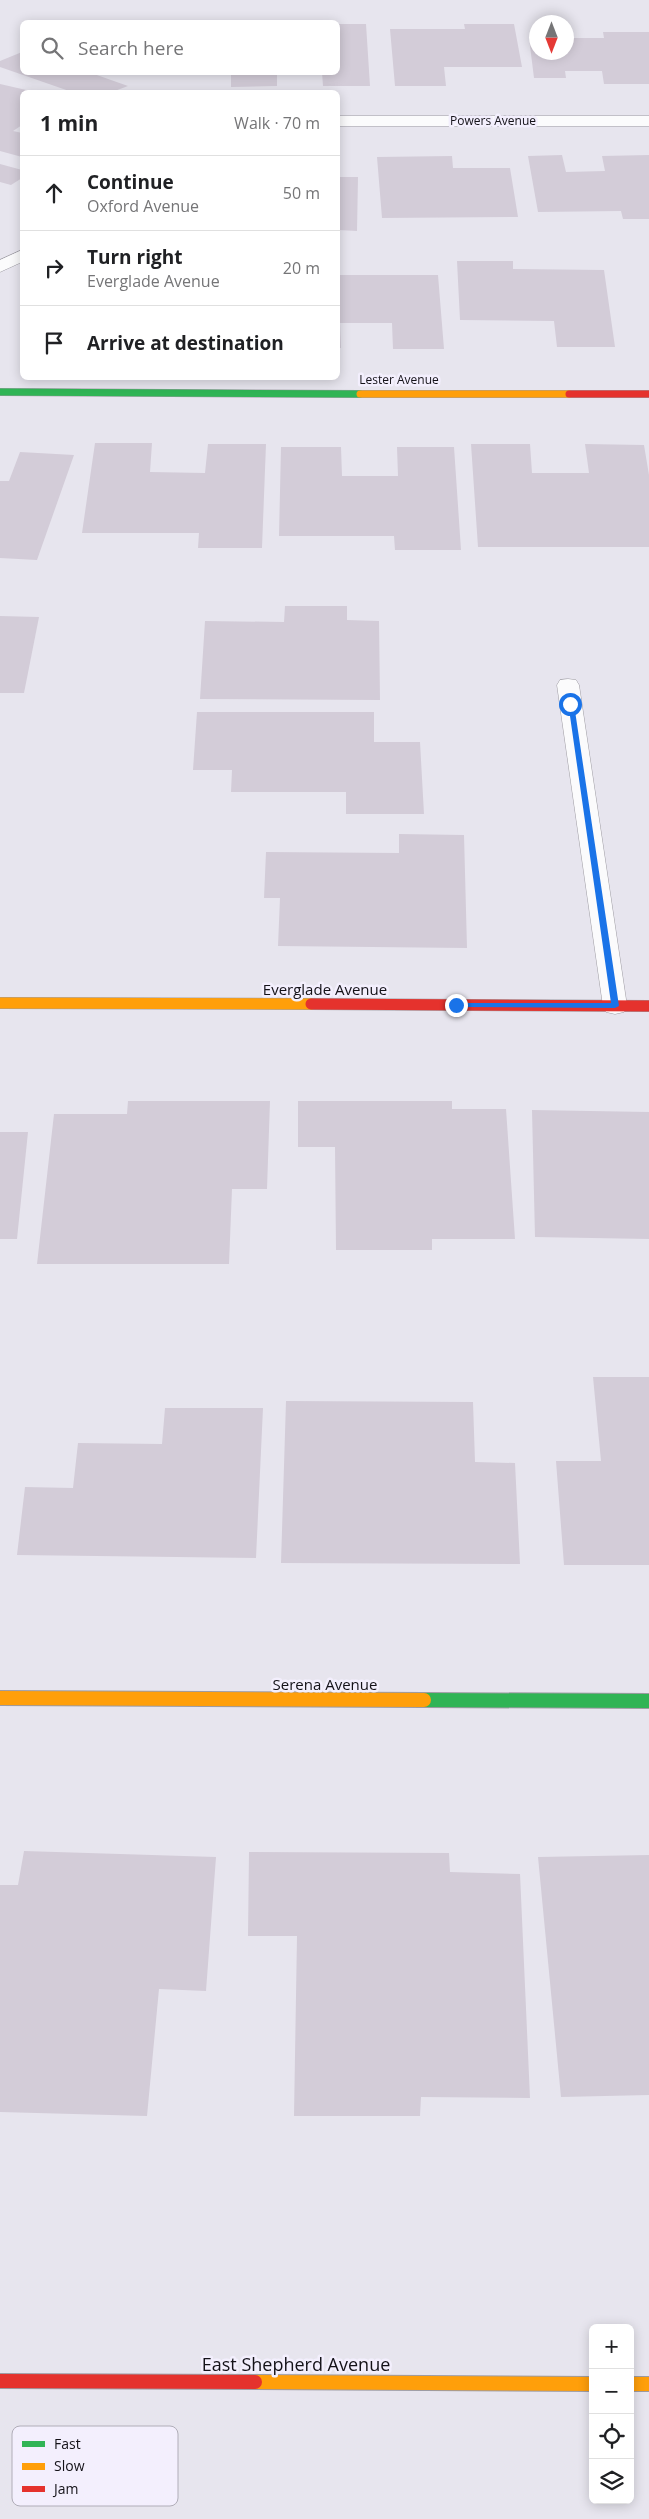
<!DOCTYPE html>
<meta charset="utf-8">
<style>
:root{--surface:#fff;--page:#f6f6f6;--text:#202124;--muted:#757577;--line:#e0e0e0}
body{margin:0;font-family:"Open Sans",sans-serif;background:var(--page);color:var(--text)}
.controls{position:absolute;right:15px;bottom:15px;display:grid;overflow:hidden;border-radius:8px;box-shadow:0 2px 12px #0003}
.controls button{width:45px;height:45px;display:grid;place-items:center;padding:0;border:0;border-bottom:1px solid var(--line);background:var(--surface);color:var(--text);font:25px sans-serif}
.compass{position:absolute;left:529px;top:15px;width:45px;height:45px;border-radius:50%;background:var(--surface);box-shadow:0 2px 12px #0003;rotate:180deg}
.stop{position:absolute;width:15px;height:15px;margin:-11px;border:4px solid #1a73e8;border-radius:50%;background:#fff}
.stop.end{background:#1a73e8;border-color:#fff;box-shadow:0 1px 5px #0008}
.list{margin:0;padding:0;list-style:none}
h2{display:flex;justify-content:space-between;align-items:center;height:65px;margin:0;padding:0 20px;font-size:21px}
h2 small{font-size:16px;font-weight:400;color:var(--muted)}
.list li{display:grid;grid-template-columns:32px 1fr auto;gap:15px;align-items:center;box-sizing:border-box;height:75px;padding:0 20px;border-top:1px solid var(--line)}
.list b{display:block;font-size:19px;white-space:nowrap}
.list p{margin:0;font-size:16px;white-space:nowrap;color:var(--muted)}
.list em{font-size:16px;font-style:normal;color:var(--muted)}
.icon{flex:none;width:28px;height:28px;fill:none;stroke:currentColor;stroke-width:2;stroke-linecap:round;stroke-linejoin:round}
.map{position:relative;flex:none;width:649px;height:2519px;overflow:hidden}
.search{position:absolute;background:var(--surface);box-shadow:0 2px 12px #0003;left:20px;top:20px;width:320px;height:55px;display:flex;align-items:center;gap:12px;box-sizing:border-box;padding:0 18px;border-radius:8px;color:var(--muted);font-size:19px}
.panel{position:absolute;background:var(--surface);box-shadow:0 2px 12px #0003;left:20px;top:90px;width:320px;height:290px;border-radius:8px}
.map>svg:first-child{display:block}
.building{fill:#d3ccd8}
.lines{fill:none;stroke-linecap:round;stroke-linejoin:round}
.street-casing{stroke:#9d9ba2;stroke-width:1}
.fast-far1-casing{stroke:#9d9ba2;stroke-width:8}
.fast-casing{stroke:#9d9ba2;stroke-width:16}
.slow-far2-casing{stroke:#9d9ba2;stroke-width:8}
.slow-far1-casing{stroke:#9d9ba2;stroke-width:12}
.slow-casing{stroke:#9d9ba2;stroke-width:16}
.jam-far2-casing{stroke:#9d9ba2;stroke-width:8}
.jam-far1-casing{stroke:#9d9ba2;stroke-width:12}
.jam-casing{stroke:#9d9ba2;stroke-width:16}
.street{fill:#fbfbfc;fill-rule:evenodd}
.fast-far1{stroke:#30b455;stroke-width:7}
.fast{stroke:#30b455;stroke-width:14}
.slow-far2{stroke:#ff9f0a;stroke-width:7}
.slow-far1{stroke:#ff9f0a;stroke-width:11}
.slow{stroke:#ff9f0a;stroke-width:14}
.jam-far2{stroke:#e5322d;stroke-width:7}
.jam-far1{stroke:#e5322d;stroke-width:11}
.jam{stroke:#e5322d;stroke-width:14}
.route{fill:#1a73e8}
.labels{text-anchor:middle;stroke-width:5;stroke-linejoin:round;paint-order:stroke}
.far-street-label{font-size:12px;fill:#141218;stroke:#f3effd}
.street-label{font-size:15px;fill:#141218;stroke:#f3effd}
.near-street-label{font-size:18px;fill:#141218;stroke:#f3effd}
.key{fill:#f3effd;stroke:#b0adb8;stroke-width:1}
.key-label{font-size:14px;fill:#141218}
</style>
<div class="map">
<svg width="649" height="2519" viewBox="0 0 649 2519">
<rect width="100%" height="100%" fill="#e7e5ee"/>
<g class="building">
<polygon points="338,24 366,24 370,86 323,86 322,72 338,72"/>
<polygon points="464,24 514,24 522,67 444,67 446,86 395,86 390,29 465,29"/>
<polygon points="603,32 649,32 649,84 604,84 602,71 565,71 566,78 534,78 529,38 536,38 536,52 566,52 566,38 604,38"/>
<polygon points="22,52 22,72 98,72 94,74 128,86 112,92 72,92 0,67 0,61"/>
<polygon points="231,72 277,72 277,86 231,87"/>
<polygon points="0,84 35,92 22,92 22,125 13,131 22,133 22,157 0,151"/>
<polygon points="562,155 566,172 605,171 602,156 649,155 649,219 623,219 621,211 538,212 528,156"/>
<polygon points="452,156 453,168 510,168 518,217 382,218 377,157"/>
<polygon points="0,164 22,170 22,178 11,185 0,182"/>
<polygon points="338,177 358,177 357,231 338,230"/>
<polygon points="457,261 513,261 513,269 604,270 615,347 557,347 554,321 460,320"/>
<polygon points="338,264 340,264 340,275 438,275 444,349 393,349 392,323 340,323 341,348 338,348"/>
<polygon points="95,443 152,443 150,472 205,473 208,444 266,444 262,548 198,548 199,533 82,533"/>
<polygon points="471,444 530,444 532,473 589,473 585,444 644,445 649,475 649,547 478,547"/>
<polygon points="281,447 341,447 342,476 398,476 397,447 454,447 461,550 395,550 394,536 279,536"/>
<polygon points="20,452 74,455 37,560 0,558 0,481 9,481"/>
<polygon points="285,606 347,606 347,620 379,621 380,700 200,699 205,621 284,622"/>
<polygon points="0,616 39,617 24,693 0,693"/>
<polygon points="197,712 374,712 374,742 420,742 424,814 346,814 346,792 231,792 232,770 193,770"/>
<polygon points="399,834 464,835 467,948 278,946 280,898 264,898 266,852 399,853"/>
<polygon points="128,1101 270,1101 267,1189 232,1189 229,1264 37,1264 54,1114 127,1114"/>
<polygon points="298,1101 452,1101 452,1109 506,1109 515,1239 432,1239 432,1250 336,1250 335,1147 298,1147"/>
<polygon points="532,1110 649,1112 649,1239 535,1237"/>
<polygon points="0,1132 28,1132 17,1239 0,1239"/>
<polygon points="593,1377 649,1377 649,1565 564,1565 556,1461 601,1461"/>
<polygon points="286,1401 473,1402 475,1462 515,1463 520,1564 281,1563"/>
<polygon points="165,1408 263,1408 256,1558 17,1555 25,1487 73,1488 78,1443 162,1444"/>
<polygon points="24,1851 216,1857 206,1991 159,1989 147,2116 0,2112 0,1885 18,1885"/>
<polygon points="249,1852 449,1853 450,1872 520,1874 530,2098 421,2097 420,2116 294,2116 297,1936 248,1936"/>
<polygon points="649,1855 649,2095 561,2097 538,1857"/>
</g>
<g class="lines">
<defs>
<g id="street">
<rect x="338" y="116" width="311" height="10"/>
<polygon points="22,250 22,262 0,272 0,260"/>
<polygon points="568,679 576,680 579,685 627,1006 624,1012 615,1014 606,1012 603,1006 557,685 560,680"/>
</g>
<polyline id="fast-far1" points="0,392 360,394"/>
<polyline id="fast" points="424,1700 649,1701"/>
<polyline id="slow-far2" points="360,394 569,394"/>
<polyline id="slow-far1" points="0,1003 311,1004"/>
<g id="slow">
<polyline points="0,1698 424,1700"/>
<polyline points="255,2382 593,2384"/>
<polyline points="630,2384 649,2384"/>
</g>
<polyline id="jam-far2" points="569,394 649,394"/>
<polyline id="jam-far1" points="311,1004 649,1006"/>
<polyline id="jam" points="0,2381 255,2382"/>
</defs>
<use href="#street" class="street-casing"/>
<use href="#fast-far1" class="fast-far1-casing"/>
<use href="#fast" class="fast-casing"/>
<use href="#slow-far2" class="slow-far2-casing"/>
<use href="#slow-far1" class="slow-far1-casing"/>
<use href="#slow" class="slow-casing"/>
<use href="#jam-far2" class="jam-far2-casing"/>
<use href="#jam-far1" class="jam-far1-casing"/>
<use href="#jam" class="jam-casing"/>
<use href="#street" class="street"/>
<use href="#fast-far1" class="fast-far1"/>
<use href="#fast" class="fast"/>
<use href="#slow-far2" class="slow-far2"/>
<use href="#slow-far1" class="slow-far1"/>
<use href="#slow" class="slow"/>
<use href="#jam-far2" class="jam-far2"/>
<use href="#jam-far1" class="jam-far1"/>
<use href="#jam" class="jam"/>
</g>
<polygon class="route" points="568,702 574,704 619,1006 615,1008 454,1007 454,1003 611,1003"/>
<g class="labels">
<g class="far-street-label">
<text x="493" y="125">Powers Avenue</text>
<text x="399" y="384">Lester Avenue</text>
</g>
<g class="street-label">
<text x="325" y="995">Everglade Avenue</text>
<text x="325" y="1690">Serena Avenue</text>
</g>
<g class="near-street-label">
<text x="296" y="2371">East Shepherd Avenue</text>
</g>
</g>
<rect x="12" y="2426" width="166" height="80" rx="8" class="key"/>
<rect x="22" y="2441" width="23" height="6" fill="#30b455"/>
<rect x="22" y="2463" width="23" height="7" fill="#ff9f0a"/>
<rect x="22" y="2486" width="23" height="6" fill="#e5322d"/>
<g class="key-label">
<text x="54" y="2449">Fast</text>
<text x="54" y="2471">Slow</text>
<text x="54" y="2494">Jam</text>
</g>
</svg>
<div class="controls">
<button>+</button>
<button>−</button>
<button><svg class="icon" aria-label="locate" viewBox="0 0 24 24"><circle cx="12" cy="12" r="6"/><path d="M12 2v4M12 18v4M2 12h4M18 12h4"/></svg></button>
<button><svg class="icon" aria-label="layers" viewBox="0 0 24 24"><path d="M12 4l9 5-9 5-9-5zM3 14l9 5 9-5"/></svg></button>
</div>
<svg class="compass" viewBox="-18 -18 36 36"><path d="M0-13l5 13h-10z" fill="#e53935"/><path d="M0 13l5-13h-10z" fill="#757577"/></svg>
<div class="stop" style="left:570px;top:704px"></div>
<div class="stop end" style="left:456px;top:1005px"></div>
<div class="search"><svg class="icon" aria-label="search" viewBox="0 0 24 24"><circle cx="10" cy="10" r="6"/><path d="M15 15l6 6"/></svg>Search here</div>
<section class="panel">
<h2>1 min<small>Walk · 70 m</small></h2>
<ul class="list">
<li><svg class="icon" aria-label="ahead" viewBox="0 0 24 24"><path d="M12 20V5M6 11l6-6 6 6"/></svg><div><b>Continue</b><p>Oxford Avenue</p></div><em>50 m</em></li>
<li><svg class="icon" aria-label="right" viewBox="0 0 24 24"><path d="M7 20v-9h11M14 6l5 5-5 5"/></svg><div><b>Turn right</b><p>Everglade Avenue</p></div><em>20 m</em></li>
<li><svg class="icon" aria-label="arrive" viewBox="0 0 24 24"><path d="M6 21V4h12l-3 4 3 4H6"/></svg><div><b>Arrive at destination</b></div></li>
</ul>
</section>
</div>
